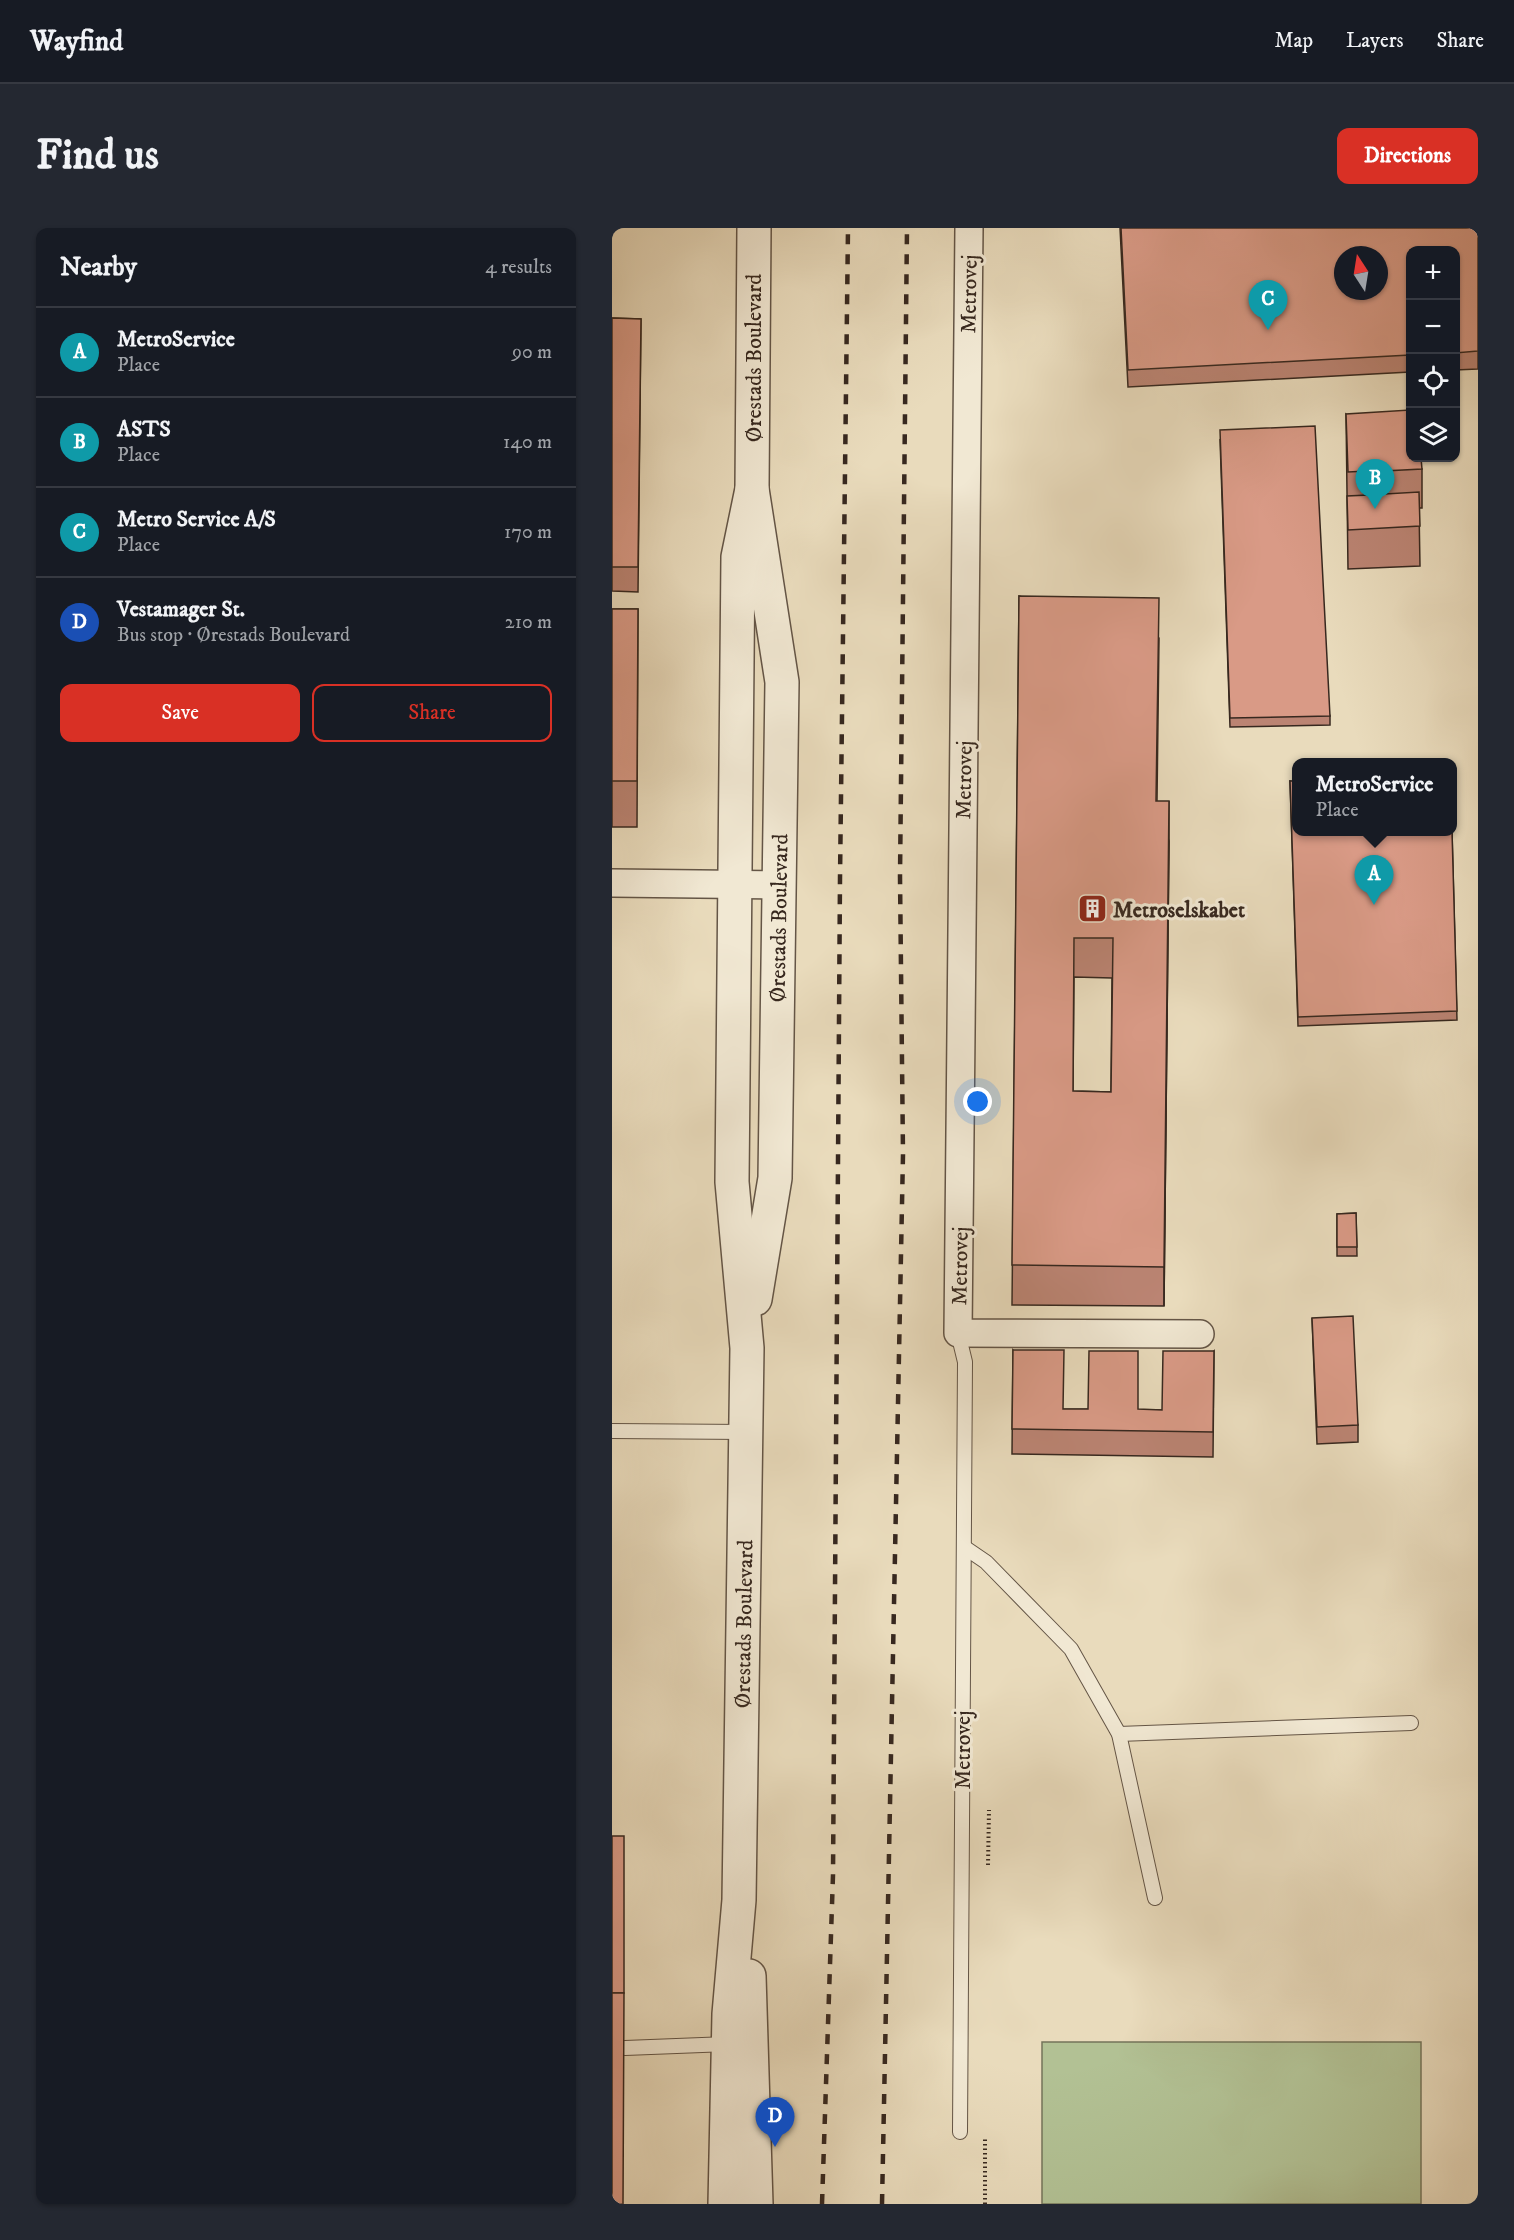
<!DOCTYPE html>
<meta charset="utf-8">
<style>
:root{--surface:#171b24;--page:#242831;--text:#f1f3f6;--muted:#9ea1a6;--line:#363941;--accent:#d93025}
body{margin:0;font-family:"IM FELL DW Pica",serif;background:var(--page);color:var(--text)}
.controls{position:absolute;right:18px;top:18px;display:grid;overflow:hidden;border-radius:12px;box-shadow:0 2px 4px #0004}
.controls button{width:54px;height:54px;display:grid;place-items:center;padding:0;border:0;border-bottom:2px solid var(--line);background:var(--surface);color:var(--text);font:30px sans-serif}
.compass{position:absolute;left:722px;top:18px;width:54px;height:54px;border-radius:50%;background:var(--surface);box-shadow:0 2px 4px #0004;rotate:348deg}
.you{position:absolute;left:366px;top:874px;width:21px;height:21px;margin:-15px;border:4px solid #fff;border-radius:50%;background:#1a73e8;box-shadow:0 0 0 9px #1a73e833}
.badge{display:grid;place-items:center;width:39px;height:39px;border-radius:50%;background:var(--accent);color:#fff;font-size:20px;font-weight:700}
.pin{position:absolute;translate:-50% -50px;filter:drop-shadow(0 2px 3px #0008)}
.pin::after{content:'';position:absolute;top:32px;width:21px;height:18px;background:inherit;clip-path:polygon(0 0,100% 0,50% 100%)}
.popup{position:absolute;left:680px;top:530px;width:165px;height:78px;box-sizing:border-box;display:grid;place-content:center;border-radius:12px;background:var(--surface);filter:drop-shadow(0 2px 4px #0005);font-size:20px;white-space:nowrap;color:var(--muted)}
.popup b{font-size:22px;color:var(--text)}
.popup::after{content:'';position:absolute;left:50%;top:100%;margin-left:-12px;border:12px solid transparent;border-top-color:var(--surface)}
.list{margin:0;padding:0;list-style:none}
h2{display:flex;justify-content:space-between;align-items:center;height:78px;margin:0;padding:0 24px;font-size:26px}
h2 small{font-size:20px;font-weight:400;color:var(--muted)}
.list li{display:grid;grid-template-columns:39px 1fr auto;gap:18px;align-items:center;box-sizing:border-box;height:90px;padding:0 24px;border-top:2px solid var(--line)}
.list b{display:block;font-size:22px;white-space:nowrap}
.list p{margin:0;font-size:20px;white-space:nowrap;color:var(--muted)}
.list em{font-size:20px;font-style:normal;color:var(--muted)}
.actions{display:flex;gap:12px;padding:18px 24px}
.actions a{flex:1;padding:14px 0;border:2px solid var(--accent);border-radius:12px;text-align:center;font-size:21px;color:var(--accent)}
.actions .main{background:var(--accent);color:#fff}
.icon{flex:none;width:33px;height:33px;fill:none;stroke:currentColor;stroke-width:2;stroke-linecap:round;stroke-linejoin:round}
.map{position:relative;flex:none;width:866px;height:1976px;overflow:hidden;border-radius:12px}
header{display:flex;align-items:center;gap:36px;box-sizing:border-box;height:84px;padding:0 30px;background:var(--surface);border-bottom:2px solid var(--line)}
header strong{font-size:28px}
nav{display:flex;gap:33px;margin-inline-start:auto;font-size:21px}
.intro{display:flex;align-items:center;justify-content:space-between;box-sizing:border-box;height:144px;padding:0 36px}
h1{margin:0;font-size:42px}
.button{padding:15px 27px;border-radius:12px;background:var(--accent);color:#fff;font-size:21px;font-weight:700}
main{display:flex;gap:36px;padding:0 36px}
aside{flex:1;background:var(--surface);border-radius:12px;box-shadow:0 2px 4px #0004}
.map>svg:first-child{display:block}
.green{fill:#b2c194;stroke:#74745a;stroke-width:1.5}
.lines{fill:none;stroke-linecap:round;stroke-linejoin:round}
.service-casing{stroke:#645546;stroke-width:16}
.minor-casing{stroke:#645546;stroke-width:30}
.tertiary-casing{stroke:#645546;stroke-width:36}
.path{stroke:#37281f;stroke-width:4;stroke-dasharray:1.5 3;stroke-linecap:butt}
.service{stroke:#f1e8d3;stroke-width:14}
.minor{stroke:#f1e8d3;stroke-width:27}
.tertiary{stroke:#f1e8d3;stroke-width:33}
.rail{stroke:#37281f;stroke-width:4.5;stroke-dasharray:10 10;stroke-linecap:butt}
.wall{fill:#bb8473;stroke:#37281f;stroke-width:1.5;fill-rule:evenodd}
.shaded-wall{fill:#986c5e;stroke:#37281f;stroke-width:1.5}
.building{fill:#d99a86;stroke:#37281f;stroke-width:1.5;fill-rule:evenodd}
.labels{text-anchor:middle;stroke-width:6;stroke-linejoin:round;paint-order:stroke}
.street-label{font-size:22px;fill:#37281f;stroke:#f1e8d3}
.poi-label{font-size:22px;font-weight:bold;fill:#37281f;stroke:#f1e8d3;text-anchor:start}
</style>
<header>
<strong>Wayfind</strong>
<nav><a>Map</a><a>Layers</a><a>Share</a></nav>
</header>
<div class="intro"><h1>Find us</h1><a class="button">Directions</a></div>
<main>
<aside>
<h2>Nearby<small>4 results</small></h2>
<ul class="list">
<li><span class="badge" style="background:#0f9aa8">A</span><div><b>MetroService</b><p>Place</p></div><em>90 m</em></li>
<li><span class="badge" style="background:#0f9aa8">B</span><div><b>ASTS</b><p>Place</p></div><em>140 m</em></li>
<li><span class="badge" style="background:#0f9aa8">C</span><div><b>Metro Service A/S</b><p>Place</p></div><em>170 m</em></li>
<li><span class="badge" style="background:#1a4fb4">D</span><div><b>Vestamager St.</b><p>Bus stop · Ørestads Boulevard</p></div><em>210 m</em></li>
</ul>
<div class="actions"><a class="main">Save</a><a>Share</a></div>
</aside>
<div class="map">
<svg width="866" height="1976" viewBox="0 0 866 1976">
<rect width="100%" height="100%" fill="#e9dbbc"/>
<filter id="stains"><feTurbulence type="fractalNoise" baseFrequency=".00333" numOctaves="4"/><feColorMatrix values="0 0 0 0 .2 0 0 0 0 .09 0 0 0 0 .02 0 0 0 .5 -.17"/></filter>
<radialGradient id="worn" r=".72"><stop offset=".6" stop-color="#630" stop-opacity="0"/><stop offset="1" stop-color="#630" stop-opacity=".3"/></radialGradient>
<rect class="green" x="430" y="1814" width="379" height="162"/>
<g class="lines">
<defs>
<g id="service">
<polyline points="346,1105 353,1134 348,1904"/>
<polyline points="0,1203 134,1204"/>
<polyline points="352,1319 374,1334 459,1421 507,1506 543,1670"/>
<polyline points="507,1506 799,1495"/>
<polyline points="13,1820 116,1816"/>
</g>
<g id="minor">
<polyline points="357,0 346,1105 588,1106"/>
<polyline points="0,655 165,657"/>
</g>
<g id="tertiary">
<polyline points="142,0 140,261 170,454 163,950 143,1071"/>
<polyline points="137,1748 144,1976"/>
<polyline points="113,1976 117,1786 127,1672 135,1120 120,954 126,329 140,261"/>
</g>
</defs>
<use href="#service" class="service-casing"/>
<use href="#minor" class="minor-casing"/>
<use href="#tertiary" class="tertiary-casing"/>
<g class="path">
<polyline points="376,1637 377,1582"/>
<polyline points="373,1976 373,1909"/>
</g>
<use href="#service" class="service"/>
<use href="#minor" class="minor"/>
<use href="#tertiary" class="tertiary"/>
<g class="rail">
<polyline points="210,1976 221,1647 228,650 236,0"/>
<polyline points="270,1976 291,926 288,648 295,0"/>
</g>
</g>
<g class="wall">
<polygon points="508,0 866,0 866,141 843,142 843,22 798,22 798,144 516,159"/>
<polygon points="0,90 29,91 26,364 0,363"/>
<polygon points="734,186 810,241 810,280 807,280 808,338 736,341"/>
<polygon points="608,211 718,488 718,497 618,499"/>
<path d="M407 368 547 410 545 573 557 613 552 1078 400 1077ZM462 749 500 750 499 864 461 863Z"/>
<polygon points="0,381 26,381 25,599 0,599"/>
<polygon points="678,553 840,603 845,792 686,798"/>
<polygon points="744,985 745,1028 725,1028 725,986"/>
<polygon points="700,1090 746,1197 746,1214 705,1216"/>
<polygon points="401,1122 451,1181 550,1182 602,1123 601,1229 400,1226"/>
</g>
<polygon class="shaded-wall" points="557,573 557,613 552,1078 552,1039"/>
<g class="building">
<path d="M509 0H866V123L843 125V22H798V127L516 142ZM731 27H767V63H731Z"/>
<polygon points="0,90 29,91 26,339 0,339"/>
<polygon points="798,182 798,230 809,230 810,241 772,243 773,266 807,264 808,298 736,302 735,268 756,267 755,243 736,244 734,186"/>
<polygon points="703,198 718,488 618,490 608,202"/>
<path d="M407 368 547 370 544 573H557L552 1039 400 1037ZM462 710H501L499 864 461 863Z"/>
<polygon points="0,381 26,381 25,553 0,553"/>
<polygon points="678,553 684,553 684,603 840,603 845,783 686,789"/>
<polygon points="744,985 745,1019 725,1019 725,986"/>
<polygon points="741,1088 746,1197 705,1199 700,1090"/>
<polygon points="401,1122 452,1122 451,1181 476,1181 477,1123 526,1123 526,1181 550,1182 551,1123 602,1123 601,1204 400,1201"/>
<rect x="0" y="1608" width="12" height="157"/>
<polygon points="0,1765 12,1765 11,1976 0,1976"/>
</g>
<defs>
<symbol id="building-square" viewBox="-11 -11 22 22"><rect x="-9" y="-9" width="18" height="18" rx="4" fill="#8f2418" stroke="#f1e8d3"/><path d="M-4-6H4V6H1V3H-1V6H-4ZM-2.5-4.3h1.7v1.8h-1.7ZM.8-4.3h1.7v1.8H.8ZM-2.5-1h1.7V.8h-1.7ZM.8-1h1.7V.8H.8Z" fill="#fff"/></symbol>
</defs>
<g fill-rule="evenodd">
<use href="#building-square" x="464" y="664" width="33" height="33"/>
</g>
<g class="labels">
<g class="street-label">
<text transform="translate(356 66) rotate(-89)" y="8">Metrovej</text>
<text transform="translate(141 130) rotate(-90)" y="8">Ørestads Boulevard</text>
<text transform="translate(351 552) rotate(-89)" y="8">Metrovej</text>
<text transform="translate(166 690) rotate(-89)" y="8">Ørestads Boulevard</text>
<text transform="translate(347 1038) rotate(-89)" y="8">Metrovej</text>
<text transform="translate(131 1396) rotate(-89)" y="8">Ørestads Boulevard</text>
<text transform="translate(350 1522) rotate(-90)" y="8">Metrovej</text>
</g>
<g class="poi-label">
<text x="501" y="689">Metroselskabet</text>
</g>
</g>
<rect width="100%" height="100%" filter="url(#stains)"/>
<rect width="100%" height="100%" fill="url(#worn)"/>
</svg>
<div class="controls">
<button>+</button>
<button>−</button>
<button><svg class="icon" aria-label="locate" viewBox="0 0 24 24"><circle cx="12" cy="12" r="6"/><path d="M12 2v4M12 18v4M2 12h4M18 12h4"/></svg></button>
<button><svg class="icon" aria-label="layers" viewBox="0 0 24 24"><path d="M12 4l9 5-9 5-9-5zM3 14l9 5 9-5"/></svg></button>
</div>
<svg class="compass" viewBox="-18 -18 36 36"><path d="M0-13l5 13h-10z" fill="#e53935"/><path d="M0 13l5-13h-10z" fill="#9ea1a6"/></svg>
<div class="you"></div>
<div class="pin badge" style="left:762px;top:677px;background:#0f9aa8">A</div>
<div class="popup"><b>MetroService</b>Place</div>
<div class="pin badge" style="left:763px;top:281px;background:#0f9aa8">B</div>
<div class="pin badge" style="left:656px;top:102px;background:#0f9aa8">C</div>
<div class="pin badge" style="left:163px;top:1919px;background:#1a4fb4">D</div>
</div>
</main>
